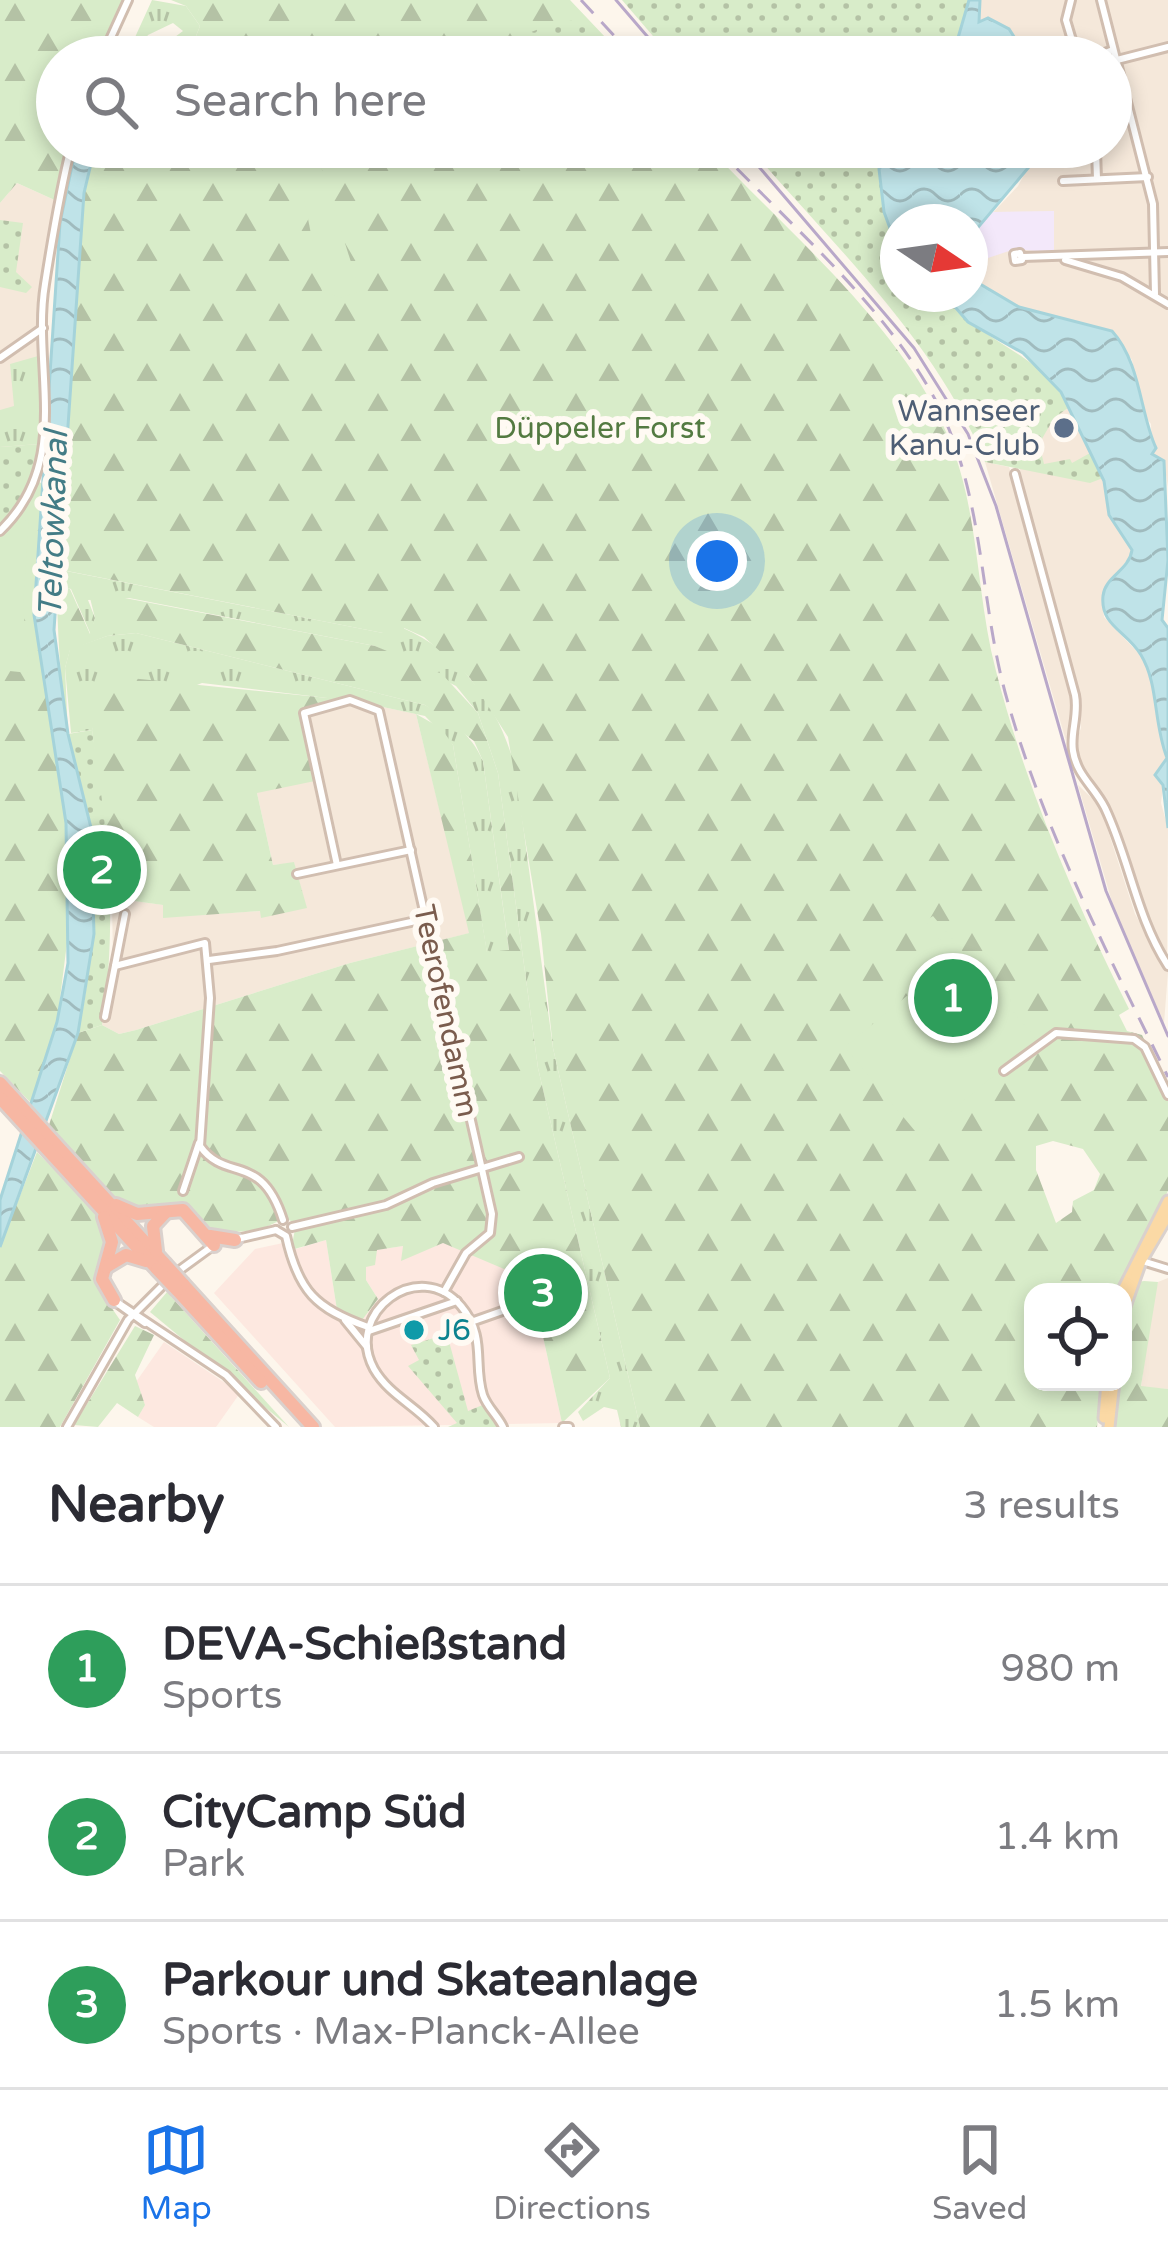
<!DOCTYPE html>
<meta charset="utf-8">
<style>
:root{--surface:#fff;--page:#f7f7f7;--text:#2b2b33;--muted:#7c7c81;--line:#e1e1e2;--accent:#1a73e8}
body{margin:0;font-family:"Varela Round",sans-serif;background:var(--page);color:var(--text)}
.controls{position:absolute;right:36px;bottom:36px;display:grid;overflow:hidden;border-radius:24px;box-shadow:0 6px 18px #0003}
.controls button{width:108px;height:108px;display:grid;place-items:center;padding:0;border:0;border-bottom:3px solid var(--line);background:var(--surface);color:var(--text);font:60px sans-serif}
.compass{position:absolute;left:880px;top:204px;width:108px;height:108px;border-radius:50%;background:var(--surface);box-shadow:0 6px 18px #0003;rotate:103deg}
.you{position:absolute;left:717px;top:561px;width:42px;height:42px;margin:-30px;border:9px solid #fff;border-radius:50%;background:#1a73e8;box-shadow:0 0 0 18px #1a73e833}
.badge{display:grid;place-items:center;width:78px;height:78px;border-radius:50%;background:var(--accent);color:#fff;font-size:39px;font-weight:700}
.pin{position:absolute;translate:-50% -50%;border:6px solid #fff;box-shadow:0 3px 12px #0006}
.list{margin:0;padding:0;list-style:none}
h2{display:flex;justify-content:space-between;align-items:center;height:156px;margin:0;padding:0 48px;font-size:51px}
h2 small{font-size:39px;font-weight:400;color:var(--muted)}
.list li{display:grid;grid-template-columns:78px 1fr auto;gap:36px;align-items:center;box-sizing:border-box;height:168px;padding:0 48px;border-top:3px solid var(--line)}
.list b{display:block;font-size:45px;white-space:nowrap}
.list p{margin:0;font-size:39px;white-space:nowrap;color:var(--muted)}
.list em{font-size:39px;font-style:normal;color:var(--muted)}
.icon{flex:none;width:66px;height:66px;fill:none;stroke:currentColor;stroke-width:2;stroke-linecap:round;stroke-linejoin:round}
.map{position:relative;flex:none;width:1168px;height:1427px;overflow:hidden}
.search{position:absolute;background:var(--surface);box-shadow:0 6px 18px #0003;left:36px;right:36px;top:36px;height:132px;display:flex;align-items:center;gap:30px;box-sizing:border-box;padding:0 42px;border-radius:66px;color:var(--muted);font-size:45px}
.sheet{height:660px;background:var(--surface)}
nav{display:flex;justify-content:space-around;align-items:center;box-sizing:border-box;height:168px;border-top:3px solid var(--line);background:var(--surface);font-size:33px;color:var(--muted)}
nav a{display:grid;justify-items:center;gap:6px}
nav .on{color:var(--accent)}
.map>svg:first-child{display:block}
.residential{fill:#f5e8da}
.commercial{fill:#fde8e0}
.education{fill:#f3e8fa}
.grass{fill:url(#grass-tufts)}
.forest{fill:url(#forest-firs);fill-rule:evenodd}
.park{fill:url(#park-dots)}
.garden{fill:#d8ecc9}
.water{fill:url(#water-waves);stroke:#a5d3da;stroke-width:3}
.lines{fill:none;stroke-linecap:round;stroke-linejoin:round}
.minor-casing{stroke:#d1beb0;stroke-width:12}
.major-casing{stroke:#dad1cd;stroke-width:15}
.highway-casing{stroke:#dad1cd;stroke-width:18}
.minor{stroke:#fff;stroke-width:6}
.major{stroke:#fbd9a5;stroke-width:9}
.highway{stroke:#f7b7a3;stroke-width:12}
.tram{stroke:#b9a8c9;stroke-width:3}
.rail{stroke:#b9a8c9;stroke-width:3;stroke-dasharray:18 12;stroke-linecap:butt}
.highway-bridge-casing{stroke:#dad1cd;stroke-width:18;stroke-linecap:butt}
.highway-bridge{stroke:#f7b7a3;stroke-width:12}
.service-dot{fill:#5c6f8a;stroke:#fffaf3;stroke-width:4.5}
.culture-dot{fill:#0f9aa8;stroke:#fffaf3;stroke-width:4.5}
.labels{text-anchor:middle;stroke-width:12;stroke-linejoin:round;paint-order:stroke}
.service-label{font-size:30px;fill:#4e5e75;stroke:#fffaf3;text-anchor:end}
.park-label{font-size:30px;fill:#537a41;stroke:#fffaf3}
.street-label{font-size:30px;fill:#7a5c4d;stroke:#fffaf3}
.culture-label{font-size:30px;fill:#0d838f;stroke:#fffaf3;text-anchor:start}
.water-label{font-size:33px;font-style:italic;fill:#437c86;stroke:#fffaf3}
</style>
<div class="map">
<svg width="1168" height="1427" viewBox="0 0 1168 1427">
<defs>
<pattern id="grass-tufts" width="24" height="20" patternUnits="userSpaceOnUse" patternTransform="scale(3)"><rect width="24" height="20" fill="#d8ecc9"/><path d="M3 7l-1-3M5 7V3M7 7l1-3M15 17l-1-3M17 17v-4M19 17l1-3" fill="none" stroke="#b4c2a5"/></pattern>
<pattern id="forest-firs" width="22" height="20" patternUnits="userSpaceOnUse" patternTransform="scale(3)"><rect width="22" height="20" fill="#d8ecc9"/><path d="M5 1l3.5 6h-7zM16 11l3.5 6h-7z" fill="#b4c2a5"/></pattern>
<pattern id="park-dots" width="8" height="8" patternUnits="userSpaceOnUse" patternTransform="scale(3)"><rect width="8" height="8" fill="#d8ecc9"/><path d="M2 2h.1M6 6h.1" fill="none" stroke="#b4c2a5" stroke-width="1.8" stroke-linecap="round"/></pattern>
<pattern id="water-waves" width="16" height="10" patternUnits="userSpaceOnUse" patternTransform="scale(3)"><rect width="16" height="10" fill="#bfe3e8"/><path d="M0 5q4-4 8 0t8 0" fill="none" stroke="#a0bbbe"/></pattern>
</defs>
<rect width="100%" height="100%" fill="#fdf6ec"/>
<g class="residential">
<polygon points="980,0 1168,0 1168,487 1164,461 1152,454 1151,424 1142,412 1132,360 1112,331 1019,307 970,278 970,237 1018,186 1039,147 1111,147 1111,57 1027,57 1008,29 989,19 979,22"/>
<polygon points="17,183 59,202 41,294 39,444 0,447 0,203"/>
<polygon points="1068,408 1105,482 1109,515 1133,553 1104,588 1103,608 1104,617 1144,659 1160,706 1167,757 1161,803 1168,828 1167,958 1151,933 1108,808 1083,774 1075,744 1081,728 1079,696 1020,481 1020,469 1054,418"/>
<polygon points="985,462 1009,467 1014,483 1072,696 1074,710 1066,741"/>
<polygon points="350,700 416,714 470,933 350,963 136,1030 119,1034 102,1025 113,965 112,898 164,905 163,917 261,911 261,917 306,907 294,863 273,865 257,793 302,711"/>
<polygon points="1078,785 1100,806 1135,914 1168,972 1164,1023 1114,909"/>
<polygon points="1168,1278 1168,1389 1141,1387 1152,1302 1158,1282"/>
</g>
<g class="commercial">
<polygon points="326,1240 337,1310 372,1307 378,1299 366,1280 366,1267 377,1250 403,1246 402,1259 443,1243 511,1263 532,1260 545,1303 531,1307 540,1323 562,1423 335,1427 214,1293 255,1249 283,1243 286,1252"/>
<polygon points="164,1342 240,1393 216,1427 154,1427 138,1417 145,1405 136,1382"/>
</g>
<polygon class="education" points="1054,211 1054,253 1015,249 970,264 970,237 993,212"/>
<g class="grass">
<polygon points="152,0 186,6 200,26 192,46 168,57 148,57 183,31 173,23 148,35 135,57 126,57"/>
<polygon points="45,354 39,444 0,447 0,410 14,406 10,364"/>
<path d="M66 571 383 633H403V628C462 653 503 712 516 773L553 1048 640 1427H621L617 1410 604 1407 583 1421 578 1412 610 1378 538 1068 498 773 478 713 456 686 375 646 129 598 88 600 95 618 91 635 71 589 60 586Z"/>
<path d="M136 633 425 705C450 720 471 733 483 761L509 951 487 953 453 745 425 716 350 700 332 704 327 698 202 683 94 725 92 730 71 733 65 668 70 649 107 636Z"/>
</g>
<g class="forest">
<polygon points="0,0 126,0 100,57 57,57 57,147 70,147 59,202 17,183 0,203"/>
<polygon points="171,0 570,0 624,57 168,57 192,46 200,26 186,6"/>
<path d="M95 147H708C787 231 900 325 946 432 980 508 975 591 996 671 1026 788 1075 901 1129 1009L1119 1015 1127 1031 1142 1035 1168 1091V1191L1117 1292H1033V1382H1102L1097 1427H640L553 1048 541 934 508 737 470 678 424 637 404 628V633H383L67 571 61 576 60 585 70 589 90 634 95 618 89 594 99 593 375 646 442 674 478 713 498 773 538 1068 610 1378 562 1423 540 1323 530 1308 544 1302 532 1260 504 1269 443 1243 401 1261 403 1246 377 1250 375 1265 366 1267V1280L378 1299 362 1320 337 1310 326 1240 291 1250 296 1224 284 1217C265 1232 239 1233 215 1232 159 1176 162 1227 122 1202 95 1185 71 1149 49 1125L78 1033 102 1025 119 1034 136 1030 350 963 469 933 416 714 441 728 453 745 487 952 509 950 483 761 474 741 425 705 136 633 107 636 70 650 65 668 68 734C41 556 70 372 84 193ZM1053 1141 1083 1149 1100 1174 1094 1190 1073 1201 1072 1212 1056 1223 1036 1170V1146Z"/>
<polygon points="33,477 42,484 34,615 66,823 69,927 57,1022 32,1104 0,1071 0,528"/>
<polygon points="130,678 328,698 332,704 302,711 315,781 257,793 273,865 294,862 307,908 261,918 260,911 163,918 163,905 112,898 92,730 101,681"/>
<polygon points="37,1152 100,1217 106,1242 98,1288 120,1320 60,1427 0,1427 0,1247"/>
<polygon points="1144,1281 1158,1282 1141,1386 1168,1389 1168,1427 1114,1427 1123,1340 1138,1282"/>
<polygon points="167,1292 289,1427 150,1312"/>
<polygon points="135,1326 154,1335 135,1375 145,1405 138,1417 117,1403 98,1427 74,1425"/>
</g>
<g class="park">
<polygon points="622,0 969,0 958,38 940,57 671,57"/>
<path d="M578 20 614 57H497C515 35 550 22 578 20Z"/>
<path d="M749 147H897L883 159V209L898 250V294L952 297C979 346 1045 352 1068 408L1054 418 1039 444 1044 464 1070 459 1072 463 1101 447 1111 475 1090 483 985 462C937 341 832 244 749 147Z"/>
<polygon points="0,220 23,223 16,272 32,287 26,293 0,287"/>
<polygon points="39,444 24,500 0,528 0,447"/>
<path d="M92 730C108 832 118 923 102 1025L78 1033C102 923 96 842 68 734Z"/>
<polygon points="447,1334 468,1411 485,1404 501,1427 448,1427 457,1423 408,1366 419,1360 411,1345"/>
</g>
<g class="garden">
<polygon points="319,160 360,291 340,298 322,291 298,167"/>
<polygon points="29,518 23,605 29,673 0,670 0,535"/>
<polygon points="933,916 1037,1040 920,1137 845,1047 954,957 925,921"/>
</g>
<g class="water">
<polygon points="969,0 980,0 979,22 988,18 1009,29 1027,57 940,57 958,38"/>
<polygon points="76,147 95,147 84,193 54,630 68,734 91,828 94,934 78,1033 0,1247 0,1200 57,1022 68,963 66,823 34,615 60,223"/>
<polygon points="897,147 1039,147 1039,155 970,237 970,222 898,222 898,250 884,212 879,169"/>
<path d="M970 278 1019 307 1112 331C1141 363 1140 414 1156 448L1152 454 1164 461 1168 560 1162 620 1168 628V828L1163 785 1155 775 1167 758C1153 722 1159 685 1141 655 1127 631 1100 626 1103 596 1105 576 1129 571 1132 550L1109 515 1104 481 1061 392 1023 353 968 322 944 294H970Z"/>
</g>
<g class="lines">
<defs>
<g id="minor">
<polyline points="1071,0 1066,20 1077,57"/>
<polyline points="1101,0 1153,204 1155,294"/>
<polyline points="102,57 128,0"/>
<polyline points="1094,57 1113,50"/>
<polyline points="1117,60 1168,47"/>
<polyline points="1096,150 1097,179"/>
<polyline points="1063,181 1148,177"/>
<polygon points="1020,253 1022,260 1015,261 1014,254"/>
<polyline points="1023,257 1168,252"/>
<polyline points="1065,260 1122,277 1168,304"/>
<polyline points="0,358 43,328"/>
<path d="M1015 474 1075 695C1079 715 1070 733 1073 751 1077 776 1094 786 1105 808 1130 861 1136 916 1168 966"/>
<path d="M0 531C74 460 31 368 45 284 52 239 60 191 71 147"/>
<polyline points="337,865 304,713 350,700 379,711 492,1214 490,1233 466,1253 444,1292"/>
<polyline points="297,874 411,850"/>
<polyline points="209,960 277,951 425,919"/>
<path d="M115 966 205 943 210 998 200 1146C226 1183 261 1151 283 1220"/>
<polyline points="105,1017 125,914"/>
<polyline points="1004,1071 1056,1033 1134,1039 1145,1047 1168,1095"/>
<polyline points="183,1191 199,1143"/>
<polyline points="292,1227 386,1205 433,1183 519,1157"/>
<path d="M276 1230 286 1236C298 1291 316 1309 368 1327"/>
<polyline points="233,1240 276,1230"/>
<polyline points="1139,1260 1168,1269"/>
<polyline points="177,1272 214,1245"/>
<polyline points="115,1301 226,1375 276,1427"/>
<polyline points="117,1303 145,1323"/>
<polyline points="345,1320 367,1347"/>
<polyline points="471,1322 545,1296"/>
<polyline points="369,1331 457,1301"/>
<polyline points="67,1427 128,1320 167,1281"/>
<path d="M434 1427C415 1405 389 1395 374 1369 343 1313 419 1256 461 1306 487 1337 473 1364 483 1395 487 1407 498 1416 503 1427"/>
<polyline points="563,1427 569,1427"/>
</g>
<g id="major">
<polyline points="1122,1292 1168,1201"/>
<polyline points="1123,1312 1141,1261 1168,1215"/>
<polyline points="1104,1418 1107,1382"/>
<polyline points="1109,1427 1114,1382"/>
</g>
<g id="highway">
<polyline points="0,1083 164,1263"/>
<polyline points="0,1098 157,1269"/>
<polyline points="116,1205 137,1214 183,1210 214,1245"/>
<polyline points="104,1217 112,1242 102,1279 114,1300"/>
<polyline points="210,1236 235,1240"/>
<polyline points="156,1251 153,1226 166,1212"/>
<polyline points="106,1267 126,1255 146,1261"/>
<polyline points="183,1284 313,1427"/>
<polyline points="177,1290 261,1382"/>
</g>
</defs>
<use href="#minor" class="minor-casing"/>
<use href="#major" class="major-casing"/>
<use href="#highway" class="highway-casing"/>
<use href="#minor" class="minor"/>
<use href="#major" class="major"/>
<use href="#highway" class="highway"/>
<g class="tram">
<polyline points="616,0 665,57"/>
<polyline points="742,147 914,348 968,434 996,506 1106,891 1168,1036"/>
</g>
<g class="rail">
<polyline points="581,0 634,57"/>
<path d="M716 147C791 226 884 304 936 401 984 493 979 595 1005 692 1042 827 1107 952 1168 1077"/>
</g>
<defs>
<g id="highway-bridge">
<polyline points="164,1263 183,1284"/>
<polyline points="157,1269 177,1290"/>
</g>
</defs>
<use href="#highway-bridge" class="highway-bridge-casing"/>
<use href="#highway-bridge" class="highway-bridge"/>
</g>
<circle class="service-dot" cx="1064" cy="428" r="12"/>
<circle class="culture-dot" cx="414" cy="1330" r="12"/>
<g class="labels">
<g class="service-label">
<text x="1040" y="421">Wannseer<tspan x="1040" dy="34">Kanu-Club</tspan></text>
</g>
<g class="park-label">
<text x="600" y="438">Düppeler Forst</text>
</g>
<g class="street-label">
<text transform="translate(446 1011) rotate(78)" y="10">Teerofendamm</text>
</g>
<g class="culture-label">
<text x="438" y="1340">J6</text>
</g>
<g class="water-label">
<text transform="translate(52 524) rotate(-88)" y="12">Teltowkanal</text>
</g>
</g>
</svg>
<div class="controls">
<button><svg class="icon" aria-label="locate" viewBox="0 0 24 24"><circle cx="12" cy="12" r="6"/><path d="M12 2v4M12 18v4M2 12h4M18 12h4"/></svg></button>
</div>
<svg class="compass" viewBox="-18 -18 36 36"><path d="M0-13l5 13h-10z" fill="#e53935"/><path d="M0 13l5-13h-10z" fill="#7c7c81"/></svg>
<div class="you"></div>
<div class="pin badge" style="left:953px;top:998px;background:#2e9e5b">1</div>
<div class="pin badge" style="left:102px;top:870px;background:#2e9e5b">2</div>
<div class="pin badge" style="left:543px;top:1293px;background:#2e9e5b">3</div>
<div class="search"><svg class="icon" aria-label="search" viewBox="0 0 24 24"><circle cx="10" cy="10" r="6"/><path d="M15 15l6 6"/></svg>Search here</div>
</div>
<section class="sheet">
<h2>Nearby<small>3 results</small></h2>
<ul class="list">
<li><span class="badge" style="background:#2e9e5b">1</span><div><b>DEVA-Schießstand</b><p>Sports</p></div><em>980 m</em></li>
<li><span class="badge" style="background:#2e9e5b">2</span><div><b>CityCamp Süd</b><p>Park</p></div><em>1.4 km</em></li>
<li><span class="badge" style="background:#2e9e5b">3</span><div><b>Parkour und Skateanlage</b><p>Sports · Max-Planck-Allee</p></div><em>1.5 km</em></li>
</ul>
</section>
<nav>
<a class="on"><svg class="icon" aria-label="map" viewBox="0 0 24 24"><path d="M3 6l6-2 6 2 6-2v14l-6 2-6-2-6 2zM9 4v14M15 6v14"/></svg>Map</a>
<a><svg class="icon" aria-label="directions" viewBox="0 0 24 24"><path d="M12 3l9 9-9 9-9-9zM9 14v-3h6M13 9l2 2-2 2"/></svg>Directions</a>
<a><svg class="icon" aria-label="saved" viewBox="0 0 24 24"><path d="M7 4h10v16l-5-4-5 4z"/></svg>Saved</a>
</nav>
